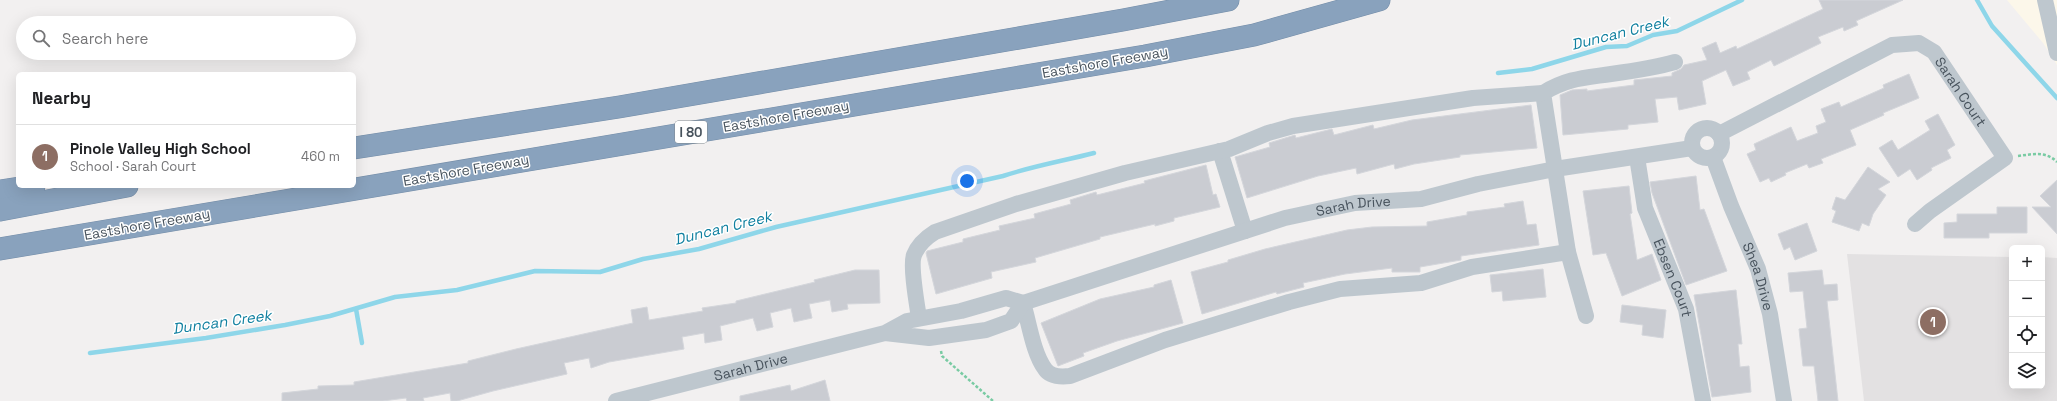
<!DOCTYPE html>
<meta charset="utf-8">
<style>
:root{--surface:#fff;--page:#f6f6f6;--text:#202124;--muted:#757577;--line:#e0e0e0;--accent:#1f70dd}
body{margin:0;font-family:"Space Grotesk",sans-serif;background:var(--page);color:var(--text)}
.controls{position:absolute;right:12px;bottom:12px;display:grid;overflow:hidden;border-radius:6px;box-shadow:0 4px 16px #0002}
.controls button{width:36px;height:36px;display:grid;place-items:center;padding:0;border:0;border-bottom:1px solid var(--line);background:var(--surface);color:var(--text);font:20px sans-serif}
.you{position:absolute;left:967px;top:181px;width:14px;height:14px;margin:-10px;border:3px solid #fff;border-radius:50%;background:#1a73e8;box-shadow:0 0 0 6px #1a73e833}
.badge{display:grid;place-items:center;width:26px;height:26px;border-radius:50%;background:var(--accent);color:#fff;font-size:13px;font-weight:700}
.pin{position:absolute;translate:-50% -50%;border:2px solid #fff;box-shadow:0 1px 4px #0006}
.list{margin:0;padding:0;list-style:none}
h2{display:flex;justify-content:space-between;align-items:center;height:52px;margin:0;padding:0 16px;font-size:17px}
h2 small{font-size:13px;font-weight:400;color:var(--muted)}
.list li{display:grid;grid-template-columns:26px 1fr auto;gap:12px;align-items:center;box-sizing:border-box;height:64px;padding:0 16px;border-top:1px solid var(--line)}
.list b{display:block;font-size:15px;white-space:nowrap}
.list p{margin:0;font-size:13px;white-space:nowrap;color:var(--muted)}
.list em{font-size:13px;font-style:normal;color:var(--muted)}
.icon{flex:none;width:22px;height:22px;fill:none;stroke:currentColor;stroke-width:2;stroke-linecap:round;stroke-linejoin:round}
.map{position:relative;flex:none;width:2057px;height:401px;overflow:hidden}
.search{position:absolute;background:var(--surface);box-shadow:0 4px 16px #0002;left:16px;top:16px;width:340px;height:44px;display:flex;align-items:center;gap:10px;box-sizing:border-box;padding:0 14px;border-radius:22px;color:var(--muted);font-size:15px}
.panel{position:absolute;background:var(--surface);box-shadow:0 4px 16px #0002;left:16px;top:72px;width:340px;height:116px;border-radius:6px}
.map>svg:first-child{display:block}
.commercial{fill:#fcf7ea}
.education{fill:#e3e1e2}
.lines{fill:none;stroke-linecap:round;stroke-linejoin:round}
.stream{stroke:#8ed6e9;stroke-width:4.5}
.building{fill:#caccd2;stroke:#d4d6db}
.highway-casing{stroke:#748da8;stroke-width:23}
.path{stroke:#79cba3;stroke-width:2.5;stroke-dasharray:3 2;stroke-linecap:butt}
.minor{stroke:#bec7ce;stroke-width:16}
.highway{stroke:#89a2bd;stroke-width:22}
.labels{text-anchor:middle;stroke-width:3;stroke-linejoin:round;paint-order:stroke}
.shield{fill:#fff;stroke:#7f878e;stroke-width:1}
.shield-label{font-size:13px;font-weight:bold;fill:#48535d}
.street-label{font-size:14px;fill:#48535d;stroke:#fff}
.water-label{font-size:15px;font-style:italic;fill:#1180a0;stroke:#fff}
</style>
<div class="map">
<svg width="2057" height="401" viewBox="0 0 2057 401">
<rect width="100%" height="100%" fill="#f2f0f0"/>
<polygon class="commercial" points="2007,0 2057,0 2057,65 2043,43"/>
<polygon class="education" points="1847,254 2012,257 2012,386 2042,386 2042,257 2057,258 2057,401 1864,401"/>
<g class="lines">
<g class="stream">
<polyline points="1977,0 1992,26 2057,98"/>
<polyline points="1498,73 1532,69 1606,47 1627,46 1653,35 1677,31 1742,0"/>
<polyline points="356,309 362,343"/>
<path d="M90 353 206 338 285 325 330 316 395 297 457 290 535 271 600 272 643 259 699 249 776 227 1003 176C1033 166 1063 161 1094 153"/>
</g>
</g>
<g class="building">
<polygon points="1819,0 1903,0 1856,21 1858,25 1844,31 1843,27 1818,37 1821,43 1774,66 1771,60 1747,72 1750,79 1733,86 1726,70 1702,81 1706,104 1679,110 1677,97 1655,99 1658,122 1628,125 1628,129 1563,135 1560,95 1572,90 1587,89 1587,91 1634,85 1634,80 1672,76 1672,73 1681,69 1684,65 1707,60 1702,48 1716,42 1720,53 1736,46 1737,49 1823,9"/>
<polygon points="1909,74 1919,98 1883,113 1884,115 1850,130 1856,145 1821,159 1823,163 1809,168 1807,164 1785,173 1786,175 1771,182 1769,178 1760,182 1747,154 1756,150 1754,144 1791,127 1797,141 1818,133 1816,126 1826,122 1821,109 1839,102 1841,107 1884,88 1883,85"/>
<polygon points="1531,105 1537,148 1460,155 1460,157 1414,164 1395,169 1394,164 1357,174 1356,168 1318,176 1247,198 1235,157 1270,147 1269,143 1295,135 1296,138 1332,129 1334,135 1373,125 1374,129 1412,120"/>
<polygon points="1938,114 1955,145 1947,150 1951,158 1931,168 1932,170 1917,180 1910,169 1898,177 1879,148 1892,140 1898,150 1930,130 1925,121"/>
<polygon points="1206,165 1213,195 1216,194 1220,207 1174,218 1174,221 1155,226 1155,224 1100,237 1100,239 1035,258 1036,262 991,272 992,278 936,294 926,253 927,251 963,242 963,239 1000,230 999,226 1035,218 1034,214 1071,204 1070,200 1096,192 1097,195 1145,183 1144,181"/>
<polygon points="1868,167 1890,182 1878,189 1886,195 1873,214 1869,226 1862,223 1859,231 1832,222 1836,211 1832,209 1836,197 1845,200"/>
<polygon points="1696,176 1700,210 1704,209 1727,271 1686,285 1652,193 1650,182"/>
<polygon points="2057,180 2057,234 2032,207 2051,207 2040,196"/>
<polygon points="1629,186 1632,213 1630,214 1637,260 1652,254 1661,280 1622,296 1606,253 1593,255 1583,191"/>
<polygon points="1523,201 1527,225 1536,224 1539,245 1461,256 1461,260 1420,267 1420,272 1392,272 1392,268 1345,274 1303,283 1304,287 1277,294 1276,292 1202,314 1191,272 1228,262 1228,260 1265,249 1347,230 1372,227 1427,226 1427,222 1467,215 1467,212 1505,207 1504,204"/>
<polygon points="1997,207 2027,207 2027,233 1989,233 1989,238 1944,238 1944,223 1957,222 1957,214 1997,214"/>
<polygon points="1807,223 1817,251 1795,260 1790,247 1784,250 1778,234"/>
<polygon points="1543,269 1546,297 1503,301 1502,291 1492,292 1490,275"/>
<polygon points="855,270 879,270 880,303 847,304 848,309 832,312 830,300 809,304 812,318 794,322 791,308 770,313 773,327 757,331 753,318 720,326 722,340 705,343 704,333 682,337 684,349 609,362 591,368 589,358 564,363 567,374 493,391 457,401 451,401 450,393 423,398 424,401 407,401 406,398 383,401 282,401 282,393 318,389 318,386 354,385 354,382 468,363 468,361 516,349 633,323 631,310 647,307 649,320 703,311 702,308 736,303 736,301 815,282 814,280"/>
<polygon points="1822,270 1824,285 1837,284 1838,300 1827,301 1838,401 1818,401 1814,366 1803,366 1799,329 1807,328 1803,291 1790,292 1788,273"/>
<polygon points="1171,280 1183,323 1117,341 1083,353 1084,356 1058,366 1041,323 1100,299 1154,287 1154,285"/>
<polygon points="1736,290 1742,344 1738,344 1740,367 1749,366 1751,392 1712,397 1694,295"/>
<polygon points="1622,305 1666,310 1663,338 1642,335 1643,325 1620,322"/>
<polygon points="825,380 830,401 740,401 740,396 790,385 791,391"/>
</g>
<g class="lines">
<defs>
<g id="highway">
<polyline points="354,148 619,107 1123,20 1228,0"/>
<polyline points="0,191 34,186"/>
<polyline points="0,210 127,186"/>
<polyline points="0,249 1145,56 1254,35 1379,0"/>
</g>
</defs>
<use href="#highway" class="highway-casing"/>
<g class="path">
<path d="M2018 156C2033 154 2046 151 2057 162"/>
<polyline points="941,351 942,356 993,401"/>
</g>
<g class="minor">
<polyline points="2045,0 2057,53"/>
<circle cx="1707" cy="143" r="15"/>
<path id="s1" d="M1719 134 1892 45 1919 43 1934 52 2005 158 1930 211 1915 224"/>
<polyline points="1220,151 1245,231"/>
<path id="s2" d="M1637 157 1645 208 1686 309 1703 401"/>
<path id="s3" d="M1713 157 1731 206 1758 269 1770 314 1784 401"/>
<path id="s4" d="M1568 252 1472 267 1421 283 1340 289 1289 302 1165 340 1070 376C1061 377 1050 377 1045 369 1033 353 1029 322 1023 303L1285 218 1355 203 1421 199 1478 184 1555 169 1692 148"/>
<path d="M1586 316 1568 252 1543 93C1568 78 1584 78 1611 74 1633 71 1654 68 1675 62"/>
<path d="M919 318C917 305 910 265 914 255 918 245 927 237 935 232L1016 204 1125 173 1229 149 1268 133 1293 126 1473 98 1543 93"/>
<path id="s5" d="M616 401 885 333 907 321 961 311 1006 298 1023 303 1011 321 986 330 929 338 885 333"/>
</g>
<use href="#highway" class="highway"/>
</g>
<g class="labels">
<rect class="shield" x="675" y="121" width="32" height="22" rx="3"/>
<g class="shield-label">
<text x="691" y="137">I 80</text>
</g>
<g class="street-label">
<text transform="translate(1105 62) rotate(-10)" y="5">Eastshore Freeway</text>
<text dy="5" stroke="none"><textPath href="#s1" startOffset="287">Sarah Court</textPath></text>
<text transform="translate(786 116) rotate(-10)" y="5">Eastshore Freeway</text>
<text transform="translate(466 170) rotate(-10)" y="5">Eastshore Freeway</text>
<text dy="5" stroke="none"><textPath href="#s4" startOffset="958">Sarah Drive</textPath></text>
<text transform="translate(147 224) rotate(-10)" y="5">Eastshore Freeway</text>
<text dy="5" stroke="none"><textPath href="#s3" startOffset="128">Shea Drive</textPath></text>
<text dy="5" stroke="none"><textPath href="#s2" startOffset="127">Ebsen Court</textPath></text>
<text dy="5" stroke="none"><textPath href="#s5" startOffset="139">Sarah Drive</textPath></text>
</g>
<g class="water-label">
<text transform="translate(1620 33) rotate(-14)" y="5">Duncan Creek</text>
<text transform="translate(723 228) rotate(-14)" y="5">Duncan Creek</text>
<text transform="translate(222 322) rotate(-8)" y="5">Duncan Creek</text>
</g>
</g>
</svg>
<div class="controls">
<button>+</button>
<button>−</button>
<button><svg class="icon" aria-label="locate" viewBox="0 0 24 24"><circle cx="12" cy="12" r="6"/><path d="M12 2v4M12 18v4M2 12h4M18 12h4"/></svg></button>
<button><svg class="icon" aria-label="layers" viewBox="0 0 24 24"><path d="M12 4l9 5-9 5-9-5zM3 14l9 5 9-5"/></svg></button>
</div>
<div class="you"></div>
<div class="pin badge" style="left:1933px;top:322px;background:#8d6e63">1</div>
<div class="search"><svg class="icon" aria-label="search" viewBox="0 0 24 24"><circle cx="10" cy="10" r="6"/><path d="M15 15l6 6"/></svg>Search here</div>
<section class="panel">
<h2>Nearby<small></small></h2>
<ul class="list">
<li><span class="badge" style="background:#8d6e63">1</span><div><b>Pinole Valley High School</b><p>School · Sarah Court</p></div><em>460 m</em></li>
</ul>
</section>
</div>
